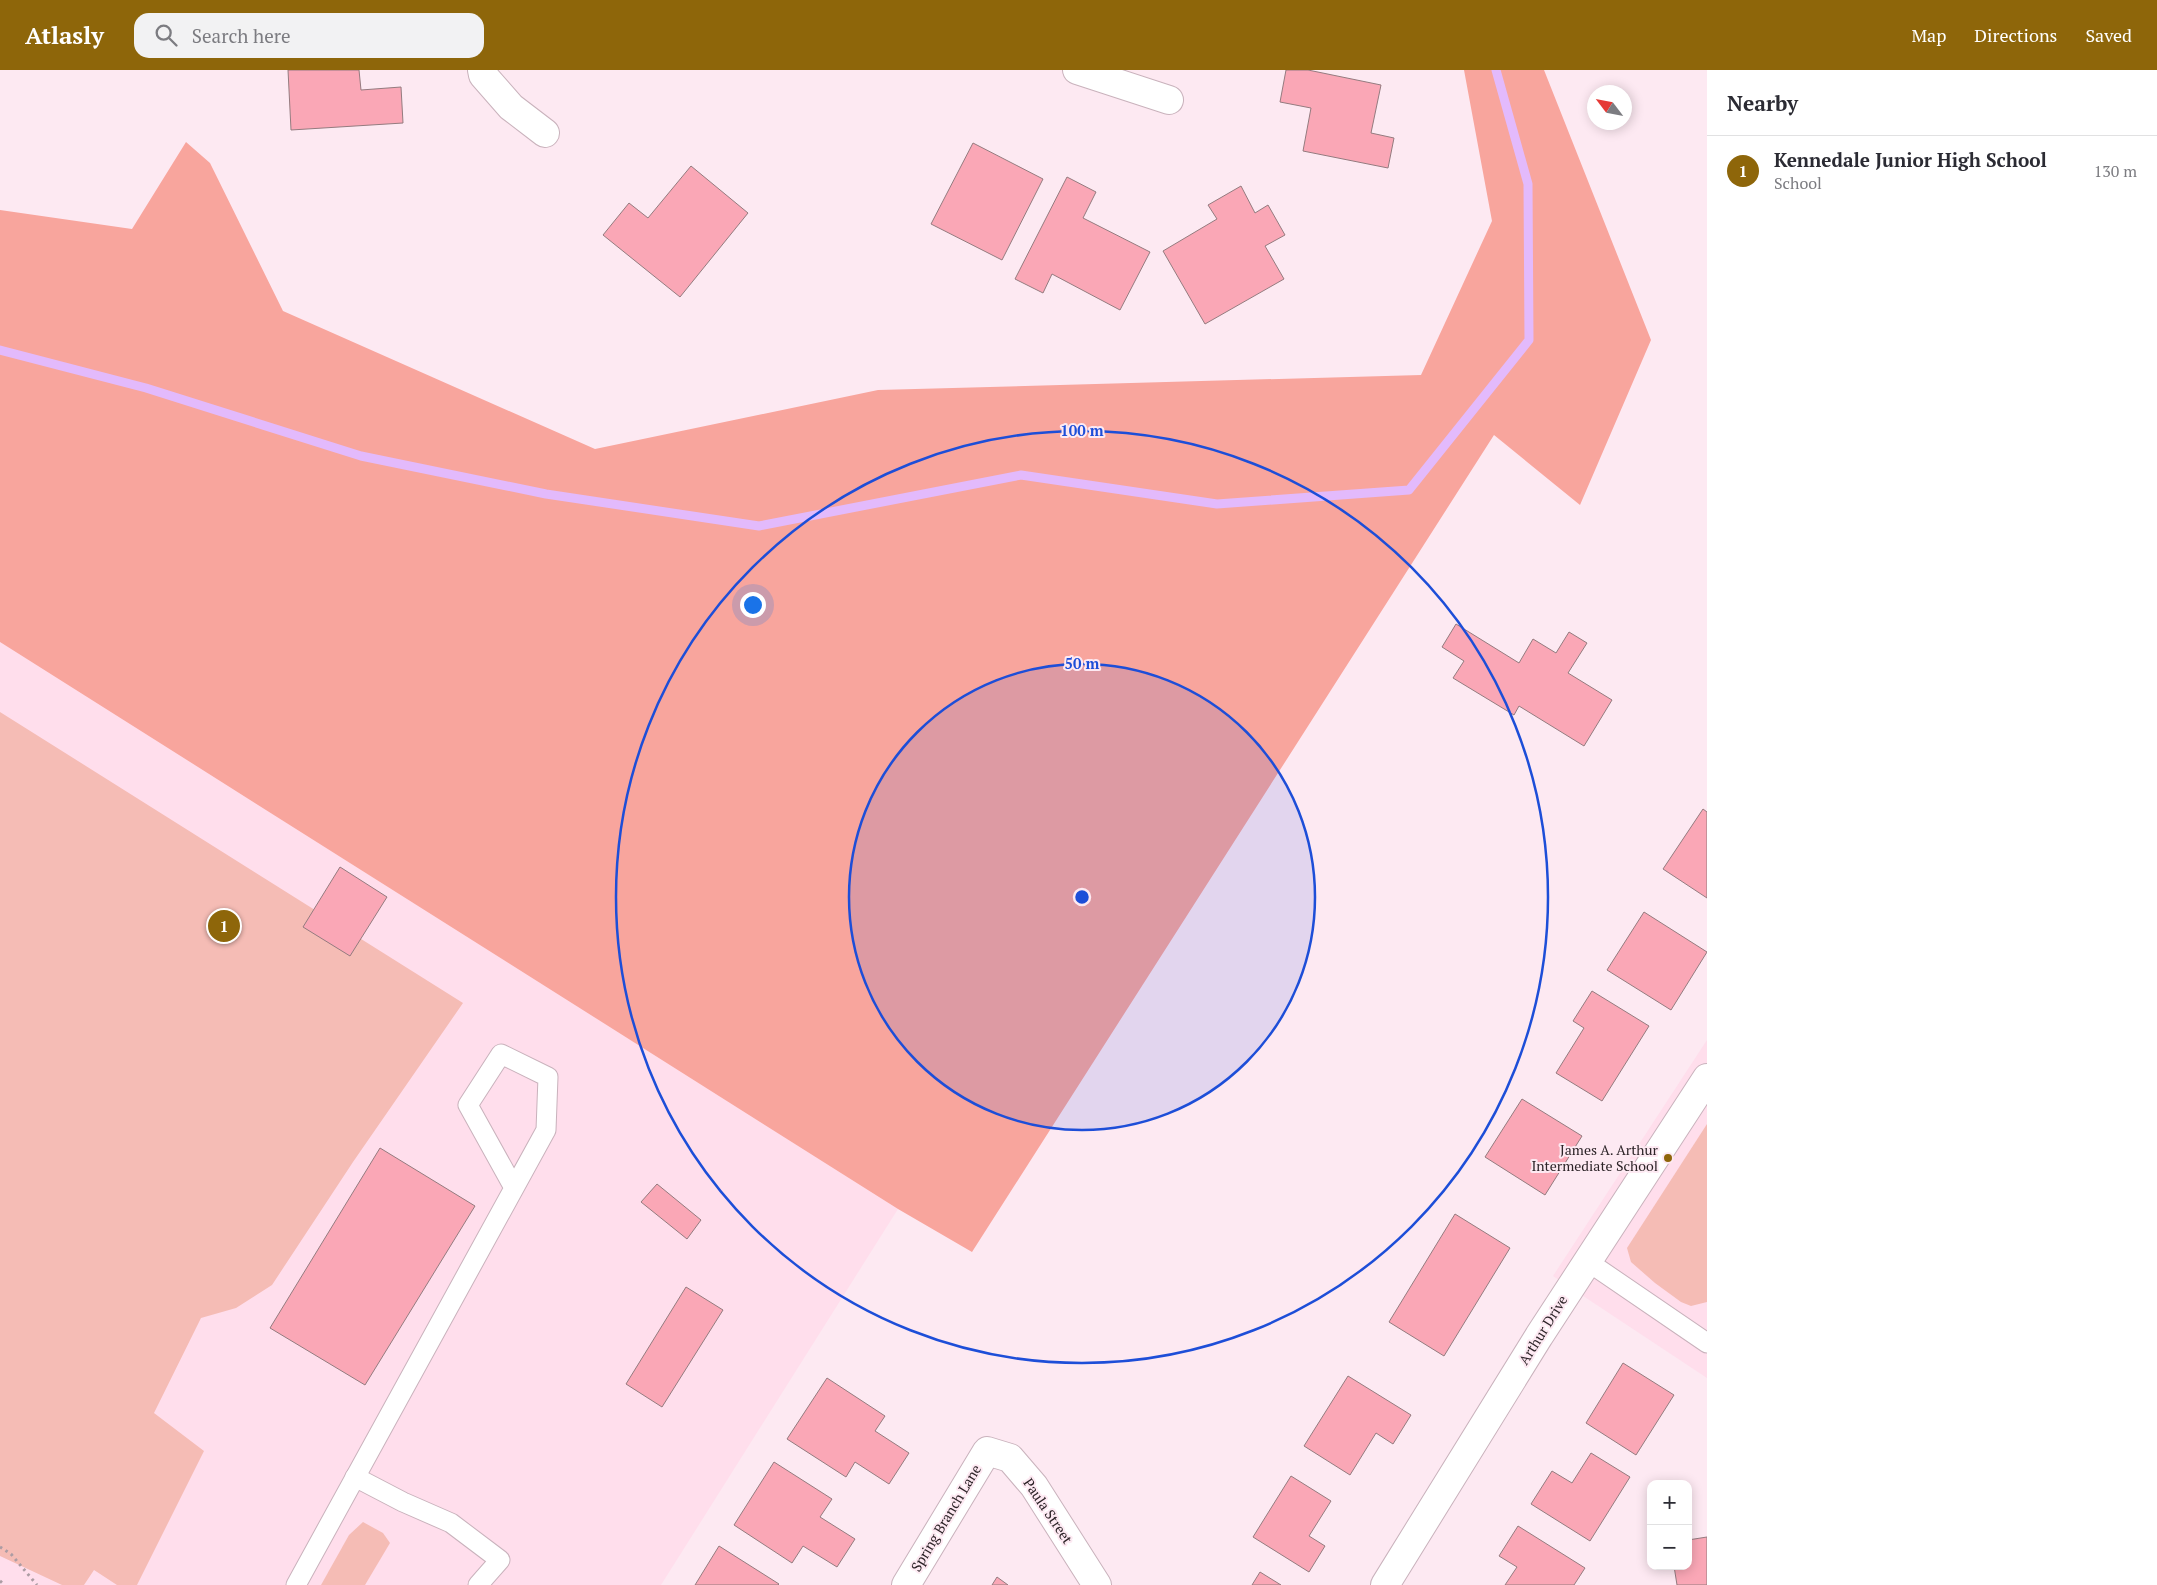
<!DOCTYPE html>
<meta charset="utf-8">
<style>
:root{--surface:#fff;--page:#f2f2f3;--text:#2b2b33;--muted:#7c7c81;--line:#e1e1e2;--accent:#8e660a}
body{margin:0;font-family:"PT Serif",serif;background:var(--page);color:var(--text)}
.controls{position:absolute;right:15px;bottom:15px;display:grid;overflow:hidden;border-radius:10px;box-shadow:0 2px 12px #0003}
.controls button{width:45px;height:45px;display:grid;place-items:center;padding:0;border:0;border-bottom:1px solid var(--line);background:var(--surface);color:var(--text);font:25px sans-serif}
.compass{position:absolute;left:1587px;top:15px;width:45px;height:45px;border-radius:50%;background:var(--surface);box-shadow:0 2px 12px #0003;rotate:302deg}
.you{position:absolute;left:752px;top:534px;width:18px;height:18px;margin:-12px;border:4px solid #fff;border-radius:50%;background:#1a73e8;box-shadow:0 0 0 8px #1a73e833}
.badge{display:grid;place-items:center;width:32px;height:32px;border-radius:50%;background:var(--accent);color:#fff;font-size:16px;font-weight:700}
.pin{position:absolute;translate:-50% -50%;border:2px solid #fff;box-shadow:0 1px 5px #0006}
.list{margin:0;padding:0;list-style:none}
h2{display:flex;justify-content:space-between;align-items:center;height:65px;margin:0;padding:0 20px;font-size:21px}
h2 small{font-size:16px;font-weight:400;color:var(--muted)}
.list li{display:grid;grid-template-columns:32px 1fr auto;gap:15px;align-items:center;box-sizing:border-box;height:70px;padding:0 20px;border-top:1px solid var(--line)}
.list b{display:block;font-size:19px;white-space:nowrap}
.list p{margin:0;font-size:16px;white-space:nowrap;color:var(--muted)}
.list em{font-size:16px;font-style:normal;color:var(--muted)}
.icon{flex:none;width:28px;height:28px;fill:none;stroke:currentColor;stroke-width:2;stroke-linecap:round;stroke-linejoin:round}
.map{position:relative;flex:none;width:1707px;height:1515px;overflow:hidden}
header{display:flex;align-items:center;gap:30px;box-sizing:border-box;height:70px;padding:0 25px;background:var(--accent);color:#fff}
header strong{font-size:24px}
nav{display:flex;gap:28px;margin-inline-start:auto;font-size:18px}
.search{width:350px;height:45px;background:var(--page);display:flex;align-items:center;gap:12px;box-sizing:border-box;padding:0 18px;border-radius:15px;color:var(--muted);font-size:19px}
main{display:flex}
aside{flex:1;background:var(--surface)}
.map>svg:first-child{display:block}
.built{fill:#ffdeec}
.green{fill:#f5bcb5}
.forest{fill:#f8a59d}
.lines{fill:none;stroke-linecap:round;stroke-linejoin:round}
.stream{stroke:#e3bafc;stroke-width:9}
.building{fill:#faa7b6;stroke:#947b7f}
.service-casing{stroke:#c9b2bc;stroke-width:21}
.minor-casing{stroke:#c9b2bc;stroke-width:30}
.path{stroke:#ac9ca3;stroke-width:3;stroke-dasharray:2.5 4;stroke-linecap:butt}
.service{stroke:#fff;stroke-width:19}
.minor{stroke:#fff;stroke-width:28}
.ring{fill:none;stroke:#1d4ed8;stroke-width:2.5}
.poi-dot{fill:#8e660a;stroke:#fde9f2;stroke-width:2}
.labels{text-anchor:middle;stroke-width:4;stroke-linejoin:round;paint-order:stroke}
.poi-label{font-size:14px;fill:#2d2428;stroke:#fde9f2;text-anchor:end}
.street-label{font-size:14px;fill:#2d2428;stroke:#fde9f2}
.centre{fill:#1d4ed8;stroke:#fde9f2;stroke-width:2.5}
.ring-label{font-size:15px;text-anchor:middle;font-weight:bold;fill:#1d4ed8;stroke:#fde9f2;stroke-width:4;stroke-linejoin:round;paint-order:stroke}
</style>
<header>
<strong>Atlasly</strong>
<div class="search"><svg class="icon" aria-label="search" viewBox="0 0 24 24"><circle cx="10" cy="10" r="6"/><path d="M15 15l6 6"/></svg>Search here</div>
<nav><a>Map</a><a>Directions</a><a>Saved</a></nav>
</header>
<main>
<div class="map">
<svg width="1707" height="1515" viewBox="0 0 1707 1515">
<rect width="100%" height="100%" fill="#fde9f2"/>
<g class="built">
<polygon points="0,572 898,1139 661,1515 0,1515"/>
<polygon points="1707,970 1707,1308 1553,1206"/>
</g>
<g class="green">
<polygon points="0,642 463,933 353,1092 272,1215 236,1238 201,1248 154,1343 204,1381 137,1515 117,1515 94,1500 84,1515 62,1515 0,1486"/>
<polygon points="1707,1054 1707,1232 1691,1236 1681,1232 1655,1213 1631,1192 1627,1178"/>
<polygon points="363,1452 383,1463 390,1473 365,1515 321,1515 349,1465"/>
</g>
<polygon class="forest" points="1464,0 1544,0 1651,270 1580,435 1494,365 972,1182 898,1139 0,572 0,140 132,159 186,72 210,93 283,241 595,379 878,320 1421,305 1492,151"/>
<g class="lines">
<polyline class="stream" points="0,280 146,318 361,386 546,424 759,456 1021,405 1217,434 1409,420 1529,270 1528,114 1496,0"/>
</g>
<g class="building">
<polygon points="288,0 359,0 361,20 401,17 403,53 291,60"/>
<polygon points="1286,0 1308,0 1381,15 1371,63 1394,68 1388,98 1303,81 1311,38 1280,32"/>
<polygon points="973,73 1043,109 1002,190 931,154"/>
<polygon points="691,96 748,143 680,227 603,165 629,133 648,148"/>
<polygon points="1067,107 1096,122 1083,148 1150,182 1120,240 1052,204 1043,223 1015,209"/>
<polygon points="1241,116 1255,143 1268,135 1285,165 1265,176 1284,209 1205,254 1163,181 1217,149 1208,135"/>
<polygon points="1456,554 1519,593 1533,569 1556,583 1569,562 1587,573 1568,603 1612,630 1584,676 1519,636 1514,645 1453,608 1464,591 1442,577"/>
<polygon points="1703,739 1707,742 1707,828 1663,799"/>
<polygon points="340,797 387,827 350,886 303,857"/>
<polygon points="1644,842 1707,882 1671,940 1607,900"/>
<polygon points="1592,921 1649,956 1602,1031 1556,1003 1584,958 1573,951"/>
<polygon points="1522,1029 1582,1066 1545,1125 1485,1087"/>
<polygon points="380,1078 475,1136 365,1315 270,1258"/>
<polygon points="657,1114 701,1150 687,1169 641,1132"/>
<polygon points="1455,1144 1510,1178 1444,1286 1389,1252"/>
<polygon points="686,1217 723,1240 662,1337 626,1314"/>
<polygon points="1623,1293 1674,1325 1636,1385 1586,1353"/>
<polygon points="1348,1306 1411,1345 1393,1374 1376,1363 1350,1405 1304,1376"/>
<polygon points="827,1308 885,1346 875,1361 909,1383 889,1414 855,1392 846,1407 787,1369"/>
<polygon points="1591,1383 1630,1407 1590,1471 1531,1434 1552,1401 1572,1413"/>
<polygon points="774,1392 832,1429 820,1447 855,1469 837,1497 803,1476 792,1493 734,1455"/>
<polygon points="1291,1406 1331,1431 1309,1466 1325,1476 1309,1502 1253,1467"/>
<polygon points="1518,1456 1585,1498 1574,1515 1505,1515 1517,1497 1499,1486"/>
<polygon points="1707,1467 1707,1515 1677,1515 1674,1496 1688,1496 1688,1470"/>
<polygon points="719,1476 779,1514 778,1515 695,1515"/>
<polygon points="1260,1502 1281,1515 1252,1515"/>
<polygon points="997,1507 1008,1515 992,1515"/>
</g>
<g class="lines">
<defs>
<g id="service">
<polyline points="1587,1191 1707,1273"/>
<polyline points="355,1407 403,1432 451,1453 500,1490 478,1515"/>
<polyline points="296,1515 546,1060 548,1007 501,984 468,1035 514,1118"/>
</g>
<g id="minor">
<polyline points="482,0 483,5 511,37 545,63"/>
<polyline points="1077,0 1169,30"/>
<polyline points="906,1515 987,1381 1010,1388 1034,1416 1097,1515"/>
<polyline points="1385,1515 1539,1266 1707,1008"/>
</g>
</defs>
<use href="#service" class="service-casing"/>
<use href="#minor" class="minor-casing"/>
<g class="path">
<polyline points="0,1477 11,1484 37,1515"/>
<polyline points="0,1511 5,1515"/>
</g>
<use href="#service" class="service"/>
<use href="#minor" class="minor"/>
</g>
<circle cx="1082" cy="827" r="233" fill="#1d4ed8" fill-opacity=".12"/>
<g class="ring">
<circle cx="1082" cy="827" r="233"/>
<circle cx="1082" cy="827" r="466"/>
</g>
<circle class="poi-dot" cx="1668" cy="1088" r="5"/>
<g class="labels">
<g class="poi-label">
<text x="1658" y="1085">James A. Arthur<tspan x="1658" dy="16">Intermediate School</tspan></text>
</g>
<g class="street-label">
<text transform="translate(1543 1260) rotate(-58)" y="5">Arthur Drive</text>
<text transform="translate(1048 1441) rotate(56)" y="5">Paula Street</text>
<text transform="translate(946 1448) rotate(-59)" y="5">Spring Branch Lane</text>
</g>
</g>
<circle cx="1082" cy="827" r="8" class="centre"/>
<g class="ring-label">
<text x="1082" y="366">100 m</text>
<text x="1082" y="599">50 m</text>
</g>
</svg>
<div class="controls">
<button>+</button>
<button>−</button>
</div>
<svg class="compass" viewBox="-18 -18 36 36"><path d="M0-13l5 13h-10z" fill="#e53935"/><path d="M0 13l5-13h-10z" fill="#7c7c81"/></svg>
<div class="you"></div>
<div class="pin badge" style="left:224px;top:856px">1</div>
</div>
<aside>
<h2>Nearby<small></small></h2>
<ul class="list">
<li><span class="badge">1</span><div><b>Kennedale Junior High School</b><p>School</p></div><em>130 m</em></li>
</ul>
</aside>
</main>
